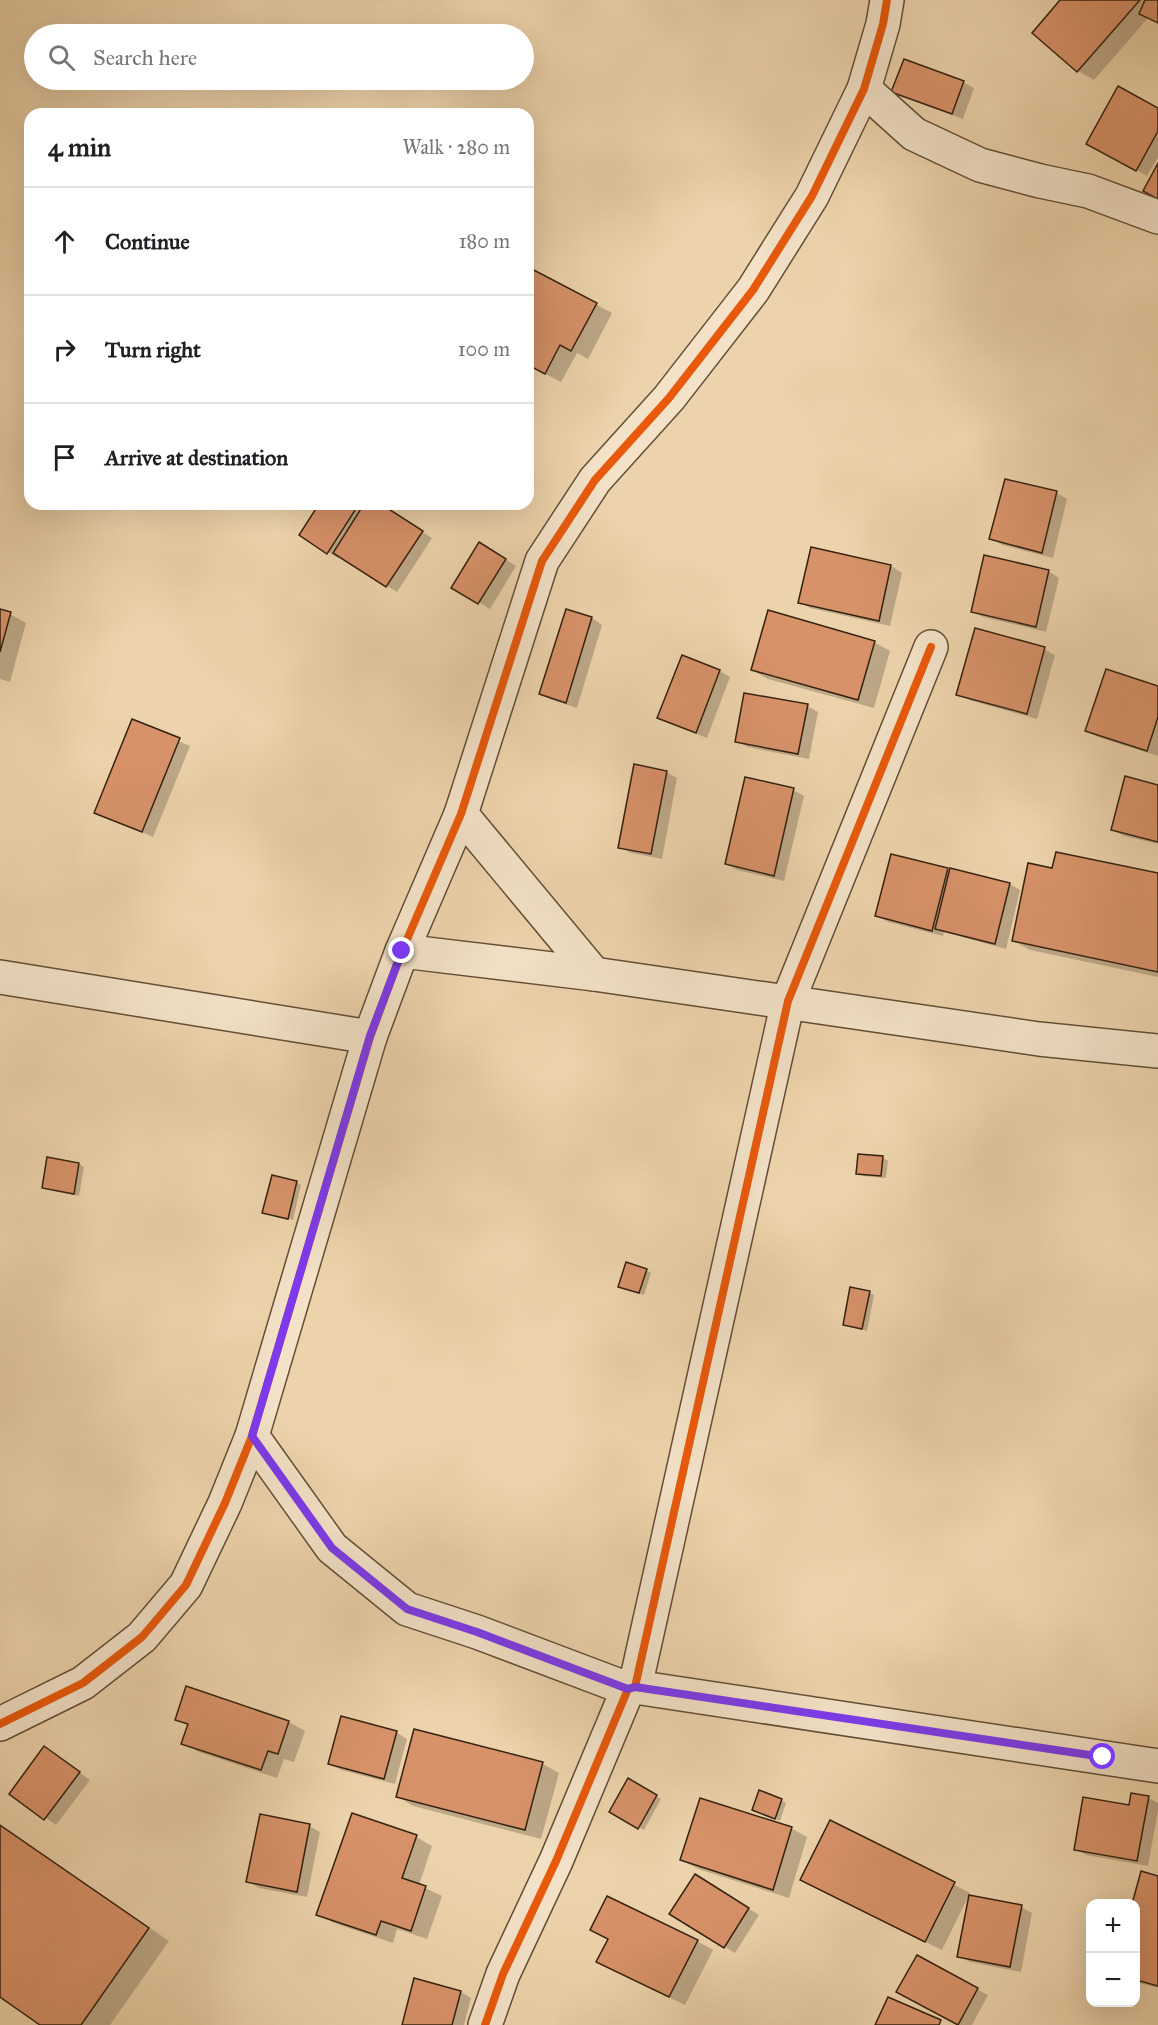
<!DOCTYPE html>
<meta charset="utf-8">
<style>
:root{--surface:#fff;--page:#f2f2f2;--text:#202124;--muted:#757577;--line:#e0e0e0}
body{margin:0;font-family:"IM FELL Great Primer",serif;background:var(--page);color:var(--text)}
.controls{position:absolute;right:18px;bottom:18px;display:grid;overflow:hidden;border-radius:12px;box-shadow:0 6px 24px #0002}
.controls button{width:54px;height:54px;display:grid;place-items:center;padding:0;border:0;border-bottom:2px solid var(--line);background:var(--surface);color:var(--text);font:30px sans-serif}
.stop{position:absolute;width:18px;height:18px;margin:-14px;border:4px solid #7c3aed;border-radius:50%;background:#fff}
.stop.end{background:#7c3aed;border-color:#fff;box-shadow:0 2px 6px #0008}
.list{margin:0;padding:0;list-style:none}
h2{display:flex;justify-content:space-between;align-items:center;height:78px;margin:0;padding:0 24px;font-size:26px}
h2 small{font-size:20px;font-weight:400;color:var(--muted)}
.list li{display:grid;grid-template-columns:39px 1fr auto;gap:18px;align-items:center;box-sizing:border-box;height:108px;padding:0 24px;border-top:2px solid var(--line)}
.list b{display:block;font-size:22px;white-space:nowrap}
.list em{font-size:20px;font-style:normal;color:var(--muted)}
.icon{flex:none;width:33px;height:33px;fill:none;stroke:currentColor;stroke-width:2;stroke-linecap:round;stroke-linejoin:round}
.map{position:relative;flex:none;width:1158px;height:2025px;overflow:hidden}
.search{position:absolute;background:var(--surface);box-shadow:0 6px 24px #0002;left:24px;top:24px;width:510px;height:66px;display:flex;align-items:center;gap:15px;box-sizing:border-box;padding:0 21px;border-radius:33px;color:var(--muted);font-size:22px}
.panel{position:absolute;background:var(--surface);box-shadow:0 6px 24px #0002;left:24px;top:108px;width:510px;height:402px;border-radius:18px}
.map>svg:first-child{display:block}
.shadow{fill:#0003}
.building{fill:#d8926a;stroke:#34220e;stroke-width:1.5}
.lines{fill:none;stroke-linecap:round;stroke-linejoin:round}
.minor-casing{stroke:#624e35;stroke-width:36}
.minor{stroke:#f3e2c8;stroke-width:33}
.cycleway-casing{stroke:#f3e2c8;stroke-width:11}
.cycleway{stroke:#e8590c;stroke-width:8}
.route{stroke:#7c3aed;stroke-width:8}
</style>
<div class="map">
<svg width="1158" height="2025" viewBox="0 0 1158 2025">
<rect width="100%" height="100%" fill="#edd3ab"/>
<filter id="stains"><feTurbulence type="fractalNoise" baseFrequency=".00333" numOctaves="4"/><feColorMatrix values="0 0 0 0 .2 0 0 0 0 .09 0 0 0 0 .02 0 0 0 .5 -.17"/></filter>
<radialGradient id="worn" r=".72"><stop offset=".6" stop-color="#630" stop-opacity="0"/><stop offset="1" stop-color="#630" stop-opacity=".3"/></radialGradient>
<g class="shadow">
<polygon points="1062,0 1158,0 1158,22 1148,18 1094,80 1078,71"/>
<polygon points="963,82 974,88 963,119 904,97 893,91"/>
<polygon points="1158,110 1158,157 1147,176 1088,143"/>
<polygon points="528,268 612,313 588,359 577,353 561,382 528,365"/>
<polygon points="1006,480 1057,493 1067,499 1053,558 1002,545 991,538"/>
<polygon points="321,504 379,504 432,538 397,592 340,556 338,558 328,552"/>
<polygon points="812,548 891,566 902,573 890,626 810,608 800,602"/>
<polygon points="490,550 516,566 490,609 453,587"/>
<polygon points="1048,571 1059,578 1046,632 983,617 973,611"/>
<polygon points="0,611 10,614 26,623 10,682 0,679"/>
<polygon points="567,611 592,618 602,625 577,708 552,700 541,694"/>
<polygon points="874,642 890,651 874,708 768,679 752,670"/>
<polygon points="1044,649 1055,655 1037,719 969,700 958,694"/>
<polygon points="720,671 730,677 707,738 659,718"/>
<polygon points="1158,688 1158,756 1098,737 1087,731"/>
<polygon points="807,706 818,712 809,759 747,747 737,741"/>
<polygon points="133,721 190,746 153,837 96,812"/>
<polygon points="666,772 677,778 662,859 631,853 620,847"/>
<polygon points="1158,786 1158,844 1124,836 1113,830"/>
<polygon points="793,790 804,796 784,881 737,870 726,864"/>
<polygon points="947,870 1010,884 1020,890 1006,949 944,932 943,936 888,922 877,916"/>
<polygon points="1053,870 1158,875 1158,977 1030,950 1013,941"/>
<polygon points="883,1158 888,1161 886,1178 863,1176 858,1173"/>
<polygon points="79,1164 84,1167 79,1196 49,1190 44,1187"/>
<polygon points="296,1182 301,1185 293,1220 264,1212"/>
<polygon points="646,1270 651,1273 644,1295 625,1289"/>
<polygon points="869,1292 874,1295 867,1331 844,1324"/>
<polygon points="187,1688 289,1722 305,1731 294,1762 284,1759 277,1778 199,1752 183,1743 189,1726 176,1719"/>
<polygon points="415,1731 543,1764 559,1773 541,1839 413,1806 397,1796"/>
<polygon points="396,1732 407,1739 395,1784 341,1770 330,1764"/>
<polygon points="55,1755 90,1780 56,1825 11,1794"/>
<polygon points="628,1780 661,1799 644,1830 611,1812"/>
<polygon points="1148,1798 1158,1803 1158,1810 1148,1866 1086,1855 1076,1849 1130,1806"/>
<polygon points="781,1800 786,1803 780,1821 758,1812"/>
<polygon points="830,1822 970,1893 942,1950 818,1889"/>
<polygon points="0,1826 169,1941 110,2025 43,2025 0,1995"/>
<polygon points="309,1826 320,1832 307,1897 259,1888 248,1881"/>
<polygon points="791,1828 807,1837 789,1898 698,1869 682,1860"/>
<polygon points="416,1837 432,1846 419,1885 442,1896 427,1939 397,1929 393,1943 334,1923 318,1914"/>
<polygon points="1158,1877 1158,1988 1136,1982 1136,1904"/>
<polygon points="706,1882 759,1915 735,1953 672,1914"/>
<polygon points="1021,1907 1032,1913 1021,1972 970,1962 959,1956"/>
<polygon points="592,1930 697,1941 713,1950 685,2005 614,1971 609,1940"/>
<polygon points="918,1957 988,1995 972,2025 959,2025 898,1991"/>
<polygon points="461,1992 471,1998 464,2025 403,2025"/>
</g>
<g class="building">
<polygon points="1060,0 1140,0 1077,72 1032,33"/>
<polygon points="1145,0 1158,0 1158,23 1139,14"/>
<polygon points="904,59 964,81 952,114 891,92"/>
<polygon points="1118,86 1158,108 1158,131 1136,171 1086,144"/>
<polygon points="1158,163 1158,199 1143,191"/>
<polygon points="528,267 597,303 571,351 560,345 545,374 528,365"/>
<polygon points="1005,479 1057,491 1042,553 989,539"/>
<polygon points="319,504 359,504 327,554 299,535"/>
<polygon points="364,504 381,504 423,531 386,587 333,553"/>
<polygon points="479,542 506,559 478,604 451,588"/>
<polygon points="811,547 891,565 879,621 798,603"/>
<polygon points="984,555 1049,570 1036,627 971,612"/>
<polygon points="0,609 11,612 0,652"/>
<polygon points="566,609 592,617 566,703 539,694"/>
<polygon points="768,610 875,641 858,700 751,670"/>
<polygon points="975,628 1045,647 1027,714 956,695"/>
<polygon points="682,655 720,670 696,733 657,718"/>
<polygon points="1106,669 1158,686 1158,717 1147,751 1085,731"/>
<polygon points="744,693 808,704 798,754 735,742"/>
<polygon points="132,719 180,738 142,832 94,813"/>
<polygon points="634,764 667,771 651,854 618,848"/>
<polygon points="1125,776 1158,785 1158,842 1111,830"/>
<polygon points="745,777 794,788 774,876 725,864"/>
<polygon points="1056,852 1158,873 1158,972 1012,941 1028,863 1052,868"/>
<polygon points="891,854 948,868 932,931 875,916"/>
<polygon points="950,868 1010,883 995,944 935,929"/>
<polygon points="858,1154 883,1156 881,1176 856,1174"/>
<polygon points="47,1157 79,1163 74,1194 42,1188"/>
<polygon points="272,1175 297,1181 288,1219 262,1213"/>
<polygon points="626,1262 647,1269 639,1293 618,1287"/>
<polygon points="850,1287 870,1291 862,1329 843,1325"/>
<polygon points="186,1686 289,1721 278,1754 268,1751 261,1770 181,1744 188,1724 175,1720"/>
<polygon points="341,1716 397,1731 384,1779 328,1764"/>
<polygon points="414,1729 543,1762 525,1830 396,1797"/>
<polygon points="44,1746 80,1772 44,1820 9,1794"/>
<polygon points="628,1778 657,1795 638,1829 609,1812"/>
<polygon points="759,1790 782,1799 775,1819 752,1810"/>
<polygon points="1131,1793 1149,1796 1137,1861 1074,1850 1083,1797 1129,1805"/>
<polygon points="700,1798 792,1827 773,1890 680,1860"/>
<polygon points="352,1813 417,1835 402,1878 426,1886 411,1931 381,1921 376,1935 316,1915"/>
<polygon points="260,1814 310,1824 297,1892 246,1882"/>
<polygon points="830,1820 955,1882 925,1942 800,1880"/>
<polygon points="0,1825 149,1928 81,2025 40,2025 0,1997"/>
<polygon points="1141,1871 1158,1876 1158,1986 1136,1980 1136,1904 1132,1904"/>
<polygon points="695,1874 749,1908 724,1948 669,1914"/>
<polygon points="969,1895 1022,1905 1010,1967 957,1957"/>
<polygon points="607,1896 698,1940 669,1997 596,1962 608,1939 590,1930"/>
<polygon points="917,1955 978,1988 958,2025 896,1992"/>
<polygon points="414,1978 461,1991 452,2025 402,2025"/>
<polygon points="888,1997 941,2020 939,2025 875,2025"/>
</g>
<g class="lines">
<defs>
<g id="minor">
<polyline points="864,89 914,134 980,165 1040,181 1088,191 1158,217"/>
<polyline points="461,814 594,974"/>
<polyline points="402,951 594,974 1039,1039 1158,1051"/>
<polyline points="0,977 370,1037"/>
<polyline points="252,1436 332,1548 407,1609 477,1632 628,1689"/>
<polyline points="635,1687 1158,1766"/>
<polyline points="0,1724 83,1683 142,1637 186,1585 225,1503 252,1436 370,1037 402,951 461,814 542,561 595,480 669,398 753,290 812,196 864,89 883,24 887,0"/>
<polyline points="485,2025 503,1974 556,1861 628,1689 635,1687 788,1001 931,647"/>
</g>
</defs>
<use href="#minor" class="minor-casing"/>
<use href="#minor" class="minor"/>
<defs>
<g id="cycleway">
<polyline points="0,1724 83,1683 142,1637 186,1585 225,1503 252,1436 370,1037 402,951 461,814 542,561 595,480 669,398 753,290 812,196 864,89 883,24 887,0"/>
<polyline points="485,2025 503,1974 556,1861 628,1689 635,1687 788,1001 931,647"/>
</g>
</defs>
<use href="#cycleway" class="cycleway-casing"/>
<use href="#cycleway" class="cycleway"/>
</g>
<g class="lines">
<polyline class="route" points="402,951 370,1036 252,1436 332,1548 407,1609 477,1632 628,1689 635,1687 1103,1757"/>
</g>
<rect width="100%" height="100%" filter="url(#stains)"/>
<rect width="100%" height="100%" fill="url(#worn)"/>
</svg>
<div class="controls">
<button>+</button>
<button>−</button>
</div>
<div class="stop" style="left:1103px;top:1757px"></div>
<div class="stop end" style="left:402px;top:951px"></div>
<div class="search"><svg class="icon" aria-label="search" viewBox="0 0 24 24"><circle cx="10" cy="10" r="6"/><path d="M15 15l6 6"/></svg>Search here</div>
<section class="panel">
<h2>4 min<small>Walk · 280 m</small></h2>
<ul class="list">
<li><svg class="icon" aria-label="ahead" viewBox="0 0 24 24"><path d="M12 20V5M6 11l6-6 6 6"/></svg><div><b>Continue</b></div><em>180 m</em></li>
<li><svg class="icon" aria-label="right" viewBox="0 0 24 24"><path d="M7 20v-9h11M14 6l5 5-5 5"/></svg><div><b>Turn right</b></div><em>100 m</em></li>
<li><svg class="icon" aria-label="arrive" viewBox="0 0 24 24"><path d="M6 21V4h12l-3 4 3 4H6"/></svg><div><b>Arrive at destination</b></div></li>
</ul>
</section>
</div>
